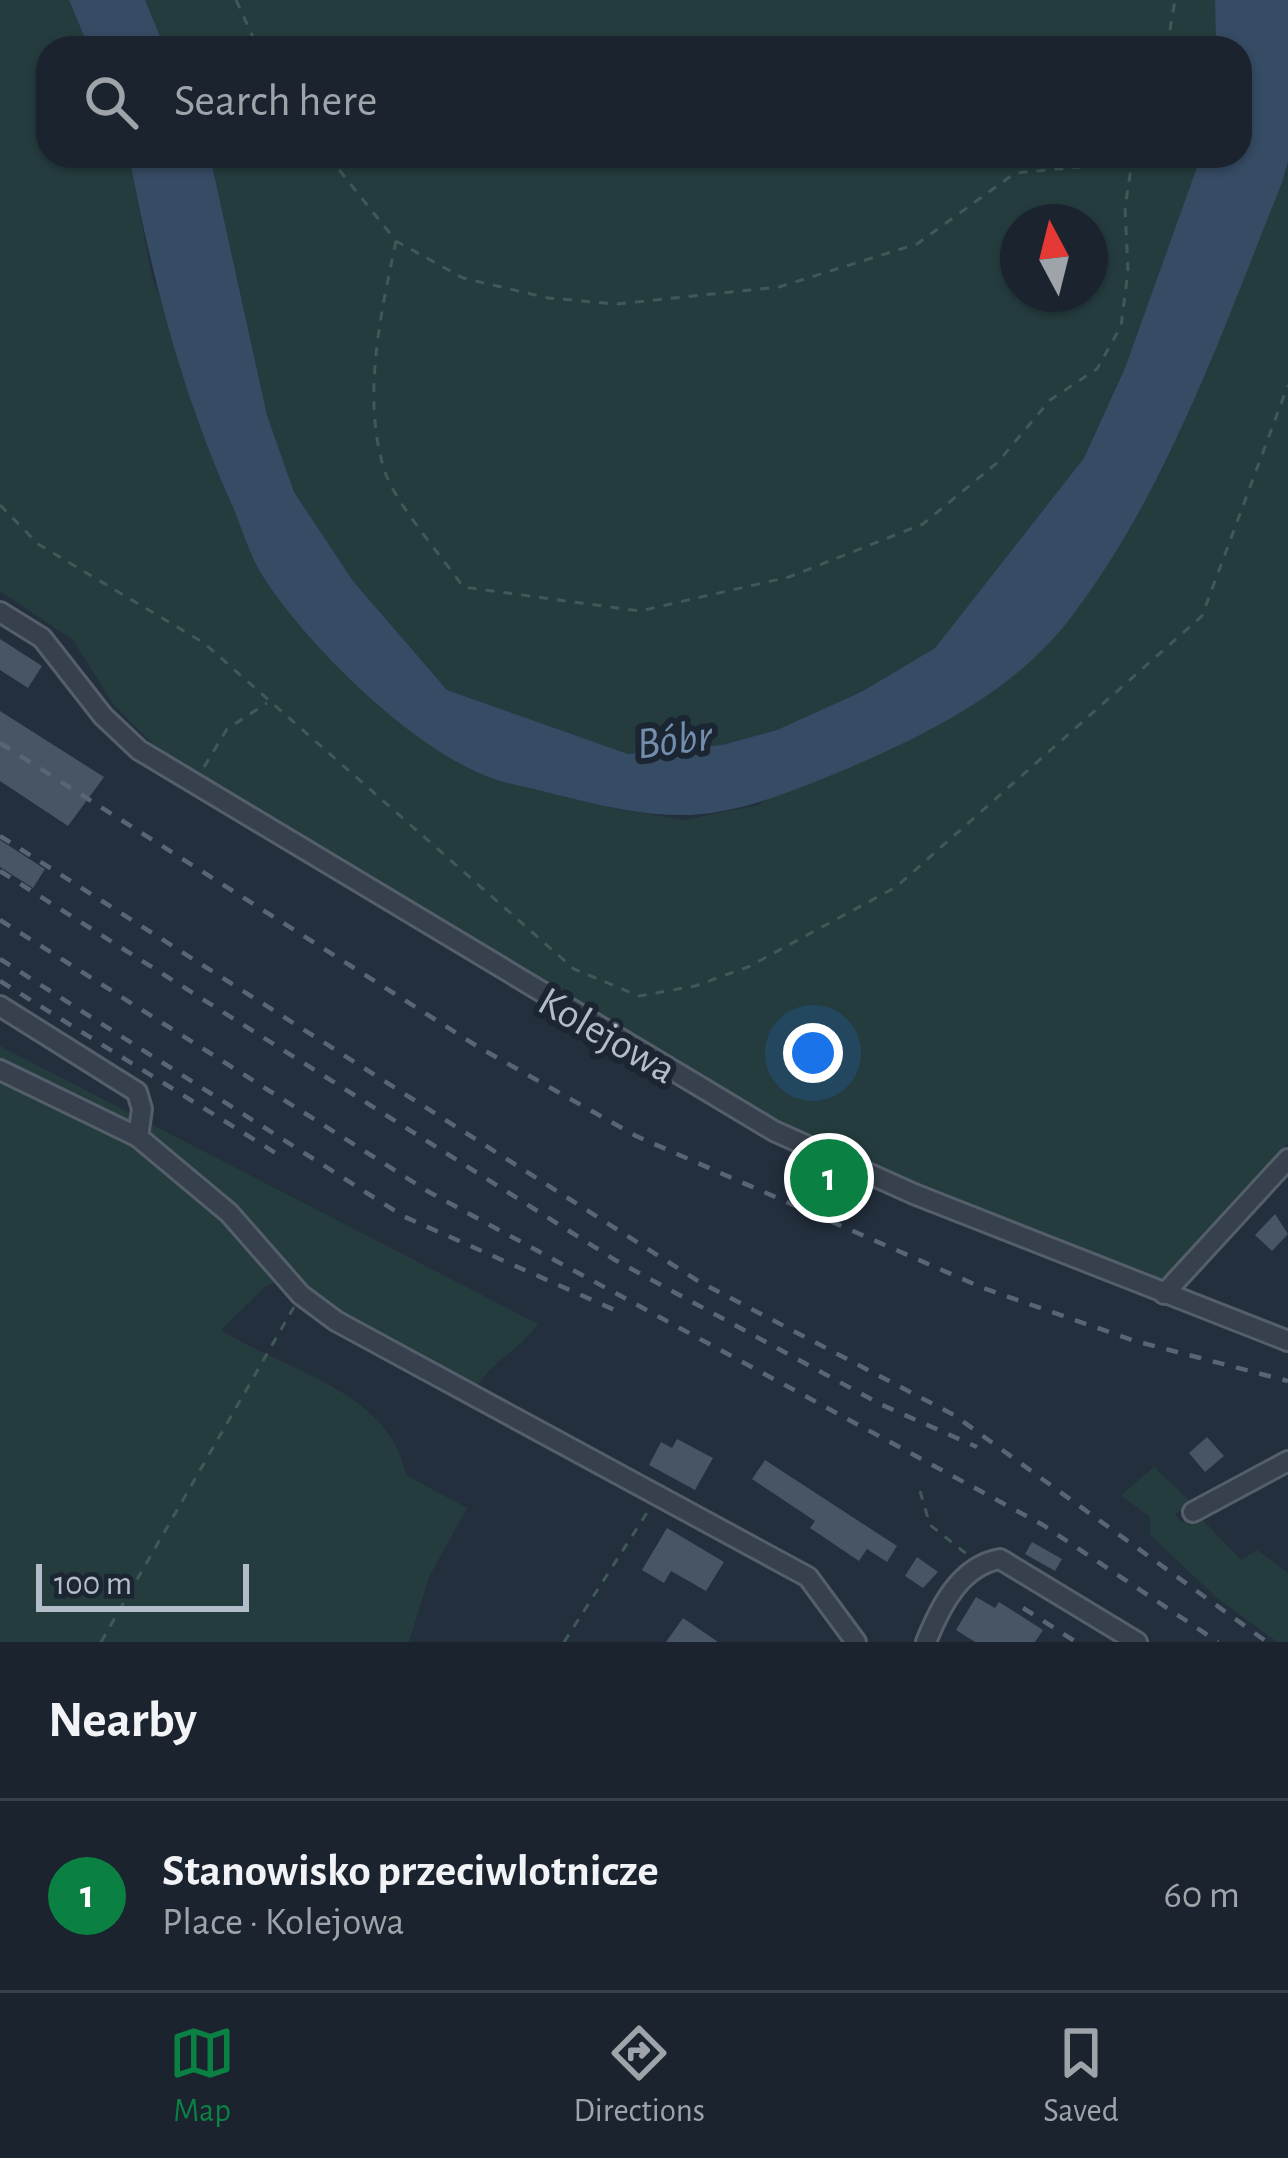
<!DOCTYPE html>
<meta charset="utf-8">
<style>
:root{--surface:#1a232e;--page:#272f3a;--text:#f1f3f6;--muted:#9fa4aa;--line:#38404a;--accent:#0b8043}
body{margin:0;font-family:"Alegreya Sans",sans-serif;background:var(--page);color:var(--text)}
.compass{position:absolute;left:1000px;top:204px;width:108px;height:108px;border-radius:50%;background:var(--surface);box-shadow:0 3px 9px #0004;rotate:353deg}
.scale{position:absolute;left:36px;bottom:30px;width:213px;box-sizing:border-box;padding-left:12px;border:6px solid #b3bcc9;border-top:0;font-size:33px;line-height:42px;white-space:nowrap;color:#b3bcc9;-webkit-text-stroke:9px #1c2632;paint-order:stroke}
.you{position:absolute;left:813px;top:1053px;width:42px;height:42px;margin:-30px;border:9px solid #fff;border-radius:50%;background:#1a73e8;box-shadow:0 0 0 18px #1a73e833}
.badge{display:grid;place-items:center;width:78px;height:78px;border-radius:50%;background:var(--accent);color:#fff;font-size:39px;font-weight:700}
.pin{position:absolute;translate:-50% -50%;border:6px solid #fff;box-shadow:0 3px 12px #0006}
.list{margin:0;padding:0;list-style:none}
h2{display:flex;justify-content:space-between;align-items:center;height:156px;margin:0;padding:0 48px;font-size:51px}
h2 small{font-size:39px;font-weight:400;color:var(--muted)}
.list li{display:grid;grid-template-columns:78px 1fr auto;gap:36px;align-items:center;box-sizing:border-box;height:192px;padding:0 48px;border-top:3px solid var(--line)}
.list b{display:block;font-size:45px;white-space:nowrap}
.list p{margin:0;font-size:39px;white-space:nowrap;color:var(--muted)}
.list em{font-size:39px;font-style:normal;color:var(--muted)}
.icon{flex:none;width:66px;height:66px;fill:none;stroke:currentColor;stroke-width:2;stroke-linecap:round;stroke-linejoin:round}
.map{position:relative;flex:none;width:1288px;height:1642px;overflow:hidden}
.search{position:absolute;background:var(--surface);box-shadow:0 3px 9px #0004;left:36px;right:36px;top:36px;height:132px;display:flex;align-items:center;gap:30px;box-sizing:border-box;padding:0 42px;border-radius:36px;color:var(--muted);font-size:45px}
.sheet{height:348px;background:var(--surface)}
nav{display:flex;justify-content:space-around;align-items:center;box-sizing:border-box;height:168px;border-top:3px solid var(--line);background:var(--surface);font-size:33px;color:var(--muted)}
nav a{display:grid;justify-items:center;gap:6px}
nav .on{color:var(--accent)}
.map>svg:first-child{display:block}
.green{fill:#253c3e;fill-rule:evenodd}
.water{fill:#364c64}
.building{fill:#475564}
.lines{fill:none;stroke-linecap:round;stroke-linejoin:round}
.minor-casing{stroke:#555f6b;stroke-width:24}
.path{stroke:#405858;stroke-width:3;stroke-dasharray:9 9;stroke-linecap:butt}
.minor{stroke:#37414d;stroke-width:18}
.rail{stroke:#596574;stroke-width:4.5;stroke-dasharray:12 12;stroke-linecap:butt}
.labels{text-anchor:middle;stroke-width:12;stroke-linejoin:round;paint-order:stroke}
.street-label{font-size:42px;fill:#b3bcc9;stroke:#1c2632}
.water-label{font-size:45px;font-style:italic;fill:#728eac;stroke:#1c2632}
</style>
<div class="map">
<svg width="1288" height="1642" viewBox="0 0 1288 1642">
<rect width="100%" height="100%" fill="#232f3d"/>
<g class="green">
<polygon points="0,0 69,0 89,48 48,48 48,156 129,156 152,277 265,581 608,807 684,820 759,805 1179,434 1288,162 1288,1143 1162,1281 927,1191 776,1122 166,757 113,704 73,640 0,591"/>
<polygon points="145,0 1215,0 1216,48 165,48"/>
<path d="M210 156H1201L1125 368 1084 458 935 648 863 691 777 730 722 745 628 754 447 690 353 581 294 492 267 415ZM1018 222H1090V294H1018Z"/>
<path d="M0 1046 538 1324C519 1350 492 1361 475 1389L333 1308 295 1275 266 1286 221 1330C284 1370 390 1391 406 1475L467 1508 429 1577 409 1642H0Z"/>
<polygon points="1154,1467 1193,1504 1175,1514 1181,1522 1197,1514 1241,1560 1257,1550 1288,1573 1288,1642 1277,1642 1216,1597 1150,1535 1150,1517 1121,1495"/>
</g>
<g class="water">
<polygon points="69,0 145,0 165,48 89,48"/>
<path d="M1215 0H1288V162L1281 185C1222 332 1168 489 1072 616 1012 696 913 742 822 779 711 824 674 824 558 795 537 789 515 786 494 779 415 751 315 653 268 584 252 562 243 532 233 507 182 394 152 278 129 156H210L267 415 294 492 353 581 447 690 628 754 722 745 777 730 863 691 935 648 1084 458 1125 368 1201 156H1240V48H1216Z"/>
</g>
<g class="building">
<polygon points="0,639 42,666 28,688 0,670"/>
<polygon points="0,711 104,777 68,826 0,781"/>
<polygon points="0,840 45,869 33,888 0,867"/>
<polygon points="1275,1214 1288,1234 1272,1251 1255,1235"/>
<polygon points="1207,1437 1224,1456 1205,1472 1189,1453"/>
<polygon points="677,1439 713,1458 695,1490 649,1465 661,1442 672,1448"/>
<polygon points="765,1460 897,1546 887,1562 867,1549 859,1561 810,1528 815,1521 752,1479"/>
<polygon points="667,1528 724,1562 706,1591 671,1571 664,1583 642,1570"/>
<polygon points="1032,1542 1062,1559 1055,1571 1025,1554"/>
<polygon points="917,1557 938,1572 923,1588 905,1576"/>
<polygon points="976,1597 995,1608 999,1602 1043,1630 1035,1642 975,1642 956,1630"/>
<polygon points="683,1618 718,1642 666,1642"/>
</g>
<g class="lines">
<defs>
<g id="minor">
<polyline points="0,612 42,638 103,716 139,750 774,1131 914,1194 1288,1341"/>
<polyline points="0,1006 137,1092 142,1109 138,1137"/>
<polyline points="0,1070 138,1137 229,1213 301,1295 336,1321 808,1577 856,1642"/>
<polyline points="1164,1294 1288,1159"/>
<polyline points="1193,1512 1288,1461"/>
<path d="M926 1642C940 1607 960 1566 1000 1559L1137 1642"/>
</g>
</defs>
<use href="#minor" class="minor-casing"/>
<g class="path">
<polyline points="236,0 258,48"/>
<polyline points="1167,48 1175,0"/>
<polyline points="328,156 396,241 463,278 548,298 617,304 779,287 917,244 1015,173 1080,167 1095,156"/>
<path d="M396 241C381 313 361 399 385 472 397 506 442 556 463 587L640 611 789 577 923 524 998 462 1050 400 1097 369 1121 326 1128 271 1125 207 1133 156"/>
<polyline points="0,505 38,544 204,643 574,969 639,996 695,986 748,967 896,887 1202,616 1288,385"/>
<polyline points="204,767 227,729 267,703"/>
<polyline points="920,1491 930,1525 968,1555"/>
<polyline points="101,1642 294,1307"/>
<polyline points="564,1642 650,1508"/>
</g>
<use href="#minor" class="minor"/>
<g class="rail">
<polyline points="0,743 480,1048 636,1136 983,1288 1135,1341 1288,1381"/>
<polyline points="0,836 698,1281 954,1415 1267,1642"/>
<polyline points="0,871 615,1260 880,1404 977,1447"/>
<polyline points="0,920 429,1192 1043,1525 1218,1642"/>
<polyline points="0,959 403,1216 619,1312"/>
<polyline points="0,981 282,1157"/>
<polyline points="1023,1608 1076,1642"/>
</g>
</g>
<g class="labels">
<g class="street-label">
<text transform="translate(608 1034) rotate(30)" y="15">Kolejowa</text>
</g>
<g class="water-label">
<text transform="translate(674 738) rotate(-7)" y="16">Bóbr</text>
</g>
</g>
</svg>
<svg class="compass" viewBox="-18 -18 36 36"><path d="M0-13l5 13h-10z" fill="#e53935"/><path d="M0 13l5-13h-10z" fill="#9fa4aa"/></svg>
<div class="scale">100 m</div>
<div class="you"></div>
<div class="pin badge" style="left:829px;top:1178px">1</div>
<div class="search"><svg class="icon" aria-label="search" viewBox="0 0 24 24"><circle cx="10" cy="10" r="6"/><path d="M15 15l6 6"/></svg>Search here</div>
</div>
<section class="sheet">
<h2>Nearby<small></small></h2>
<ul class="list">
<li><span class="badge">1</span><div><b>Stanowisko przeciwlotnicze</b><p>Place · Kolejowa</p></div><em>60 m</em></li>
</ul>
</section>
<nav>
<a class="on"><svg class="icon" aria-label="map" viewBox="0 0 24 24"><path d="M3 6l6-2 6 2 6-2v14l-6 2-6-2-6 2zM9 4v14M15 6v14"/></svg>Map</a>
<a><svg class="icon" aria-label="directions" viewBox="0 0 24 24"><path d="M12 3l9 9-9 9-9-9zM9 14v-3h6M13 9l2 2-2 2"/></svg>Directions</a>
<a><svg class="icon" aria-label="saved" viewBox="0 0 24 24"><path d="M7 4h10v16l-5-4-5 4z"/></svg>Saved</a>
</nav>
